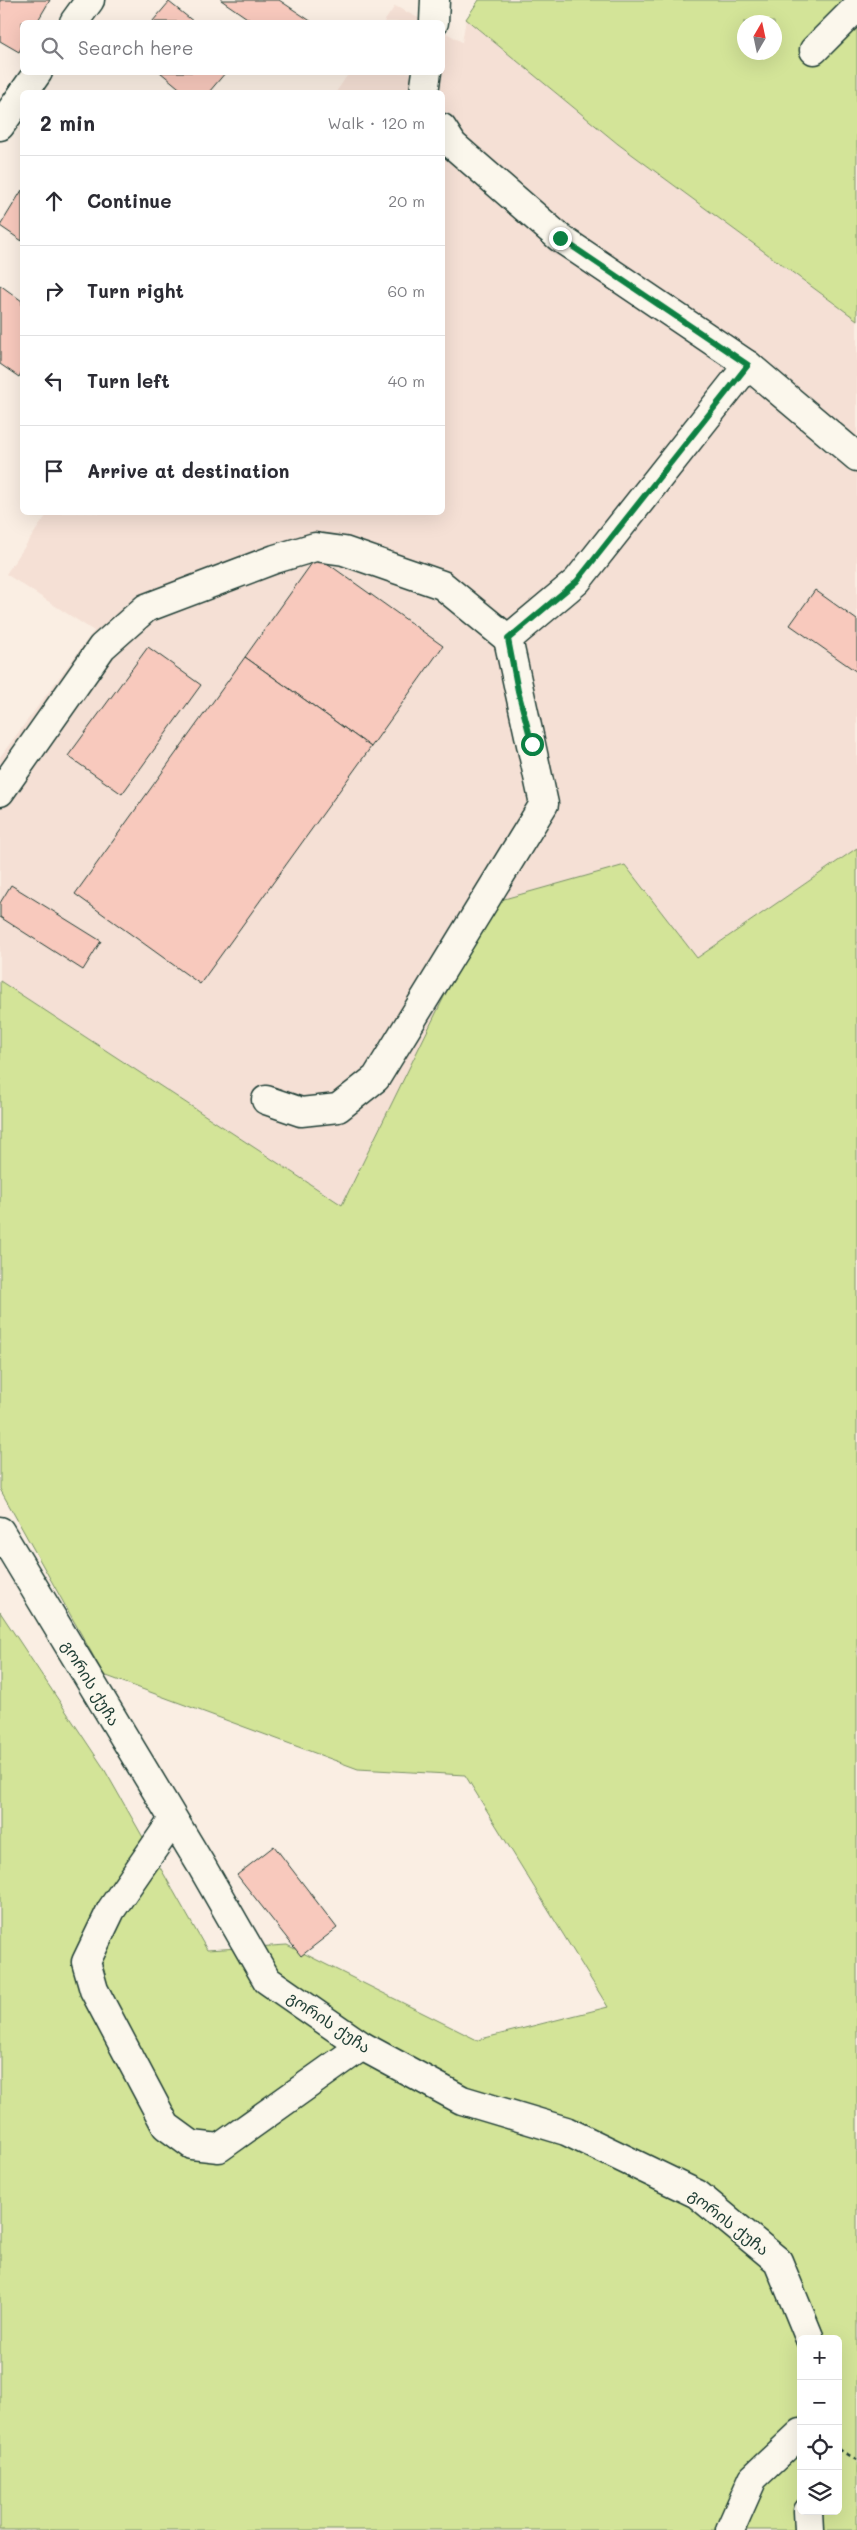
<!DOCTYPE html>
<meta charset="utf-8">
<style>
:root{--surface:#fff;--page:#f7f7f7;--text:#2b2b33;--muted:#7c7c81;--line:#e1e1e2}
body{margin:0;font-family:Mali,"Noto Sans Georgian",sans-serif;background:var(--page);color:var(--text)}
.controls{position:absolute;right:15px;bottom:15px;display:grid;overflow:hidden;border-radius:8px;box-shadow:0 5px 20px #0002}
.controls button{width:45px;height:45px;display:grid;place-items:center;padding:0;border:0;border-bottom:1px solid var(--line);background:var(--surface);color:var(--text);font:25px sans-serif}
.compass{position:absolute;left:737px;top:15px;width:45px;height:45px;border-radius:50%;background:var(--surface);box-shadow:0 5px 20px #0002;rotate:9deg}
.stop{position:absolute;width:15px;height:15px;margin:-11px;border:4px solid #0b8043;border-radius:50%;background:#fff}
.stop.end{background:#0b8043;border-color:#fff;box-shadow:0 1px 5px #0008}
.list{margin:0;padding:0;list-style:none}
h2{display:flex;justify-content:space-between;align-items:center;height:65px;margin:0;padding:0 20px;font-size:21px}
h2 small{font-size:16px;font-weight:400;color:var(--muted)}
.list li{display:grid;grid-template-columns:32px 1fr auto;gap:15px;align-items:center;box-sizing:border-box;height:90px;padding:0 20px;border-top:1px solid var(--line)}
.list b{display:block;font-size:19px;white-space:nowrap}
.list em{font-size:16px;font-style:normal;color:var(--muted)}
.icon{flex:none;width:28px;height:28px;fill:none;stroke:currentColor;stroke-width:2;stroke-linecap:round;stroke-linejoin:round}
.map{position:relative;flex:none;width:857px;height:2530px;overflow:hidden}
.search{position:absolute;background:var(--surface);box-shadow:0 5px 20px #0002;left:20px;top:20px;width:425px;height:55px;display:flex;align-items:center;gap:12px;box-sizing:border-box;padding:0 18px;border-radius:8px;color:var(--muted);font-size:19px}
.panel{position:absolute;background:var(--surface);box-shadow:0 5px 20px #0002;left:20px;top:90px;width:425px;height:425px;border-radius:8px}
.map>svg:first-child{display:block}
.built{fill:#f5e0d5}
.green{fill:#d3e498;stroke:#799066;fill-rule:evenodd}
.building{fill:#f8c9bd;stroke:#1f3d34}
.lines{fill:none;stroke-linecap:round;stroke-linejoin:round}
.minor-casing{stroke:#1f3d34;stroke-width:31}
.path{stroke:#1f3d34;stroke-width:3;stroke-dasharray:5 4;stroke-linecap:butt}
.minor{stroke:#fbf7ec;stroke-width:28}
.route{stroke:#0b8043;stroke-width:6}
.labels{text-anchor:middle;stroke-width:4;stroke-linejoin:round;paint-order:stroke}
.street-label{font-size:16px;fill:#1f3d34;stroke:#fbf7ec}
</style>
<div class="map">
<svg width="857" height="2530" viewBox="0 0 857 2530">
<rect width="100%" height="100%" fill="#faeee3"/>
<filter id="ink" filterUnits="userSpaceOnUse"><feTurbulence type="fractalNoise" baseFrequency=".02" numOctaves="2"/><feDisplacementMap in="SourceGraphic" scale="10" xChannelSelector="R" yChannelSelector="G"/><feConvolveMatrix kernelMatrix="1 2 1 2 8 2 1 2 1" color-interpolation-filters="sRGB"/></filter>
<g filter="url(#ink)">
<g class="built">
<polygon points="395,6 426,22 384,22"/>
<polygon points="466,19 618,144 857,320 857,848 697,958 625,865 490,903 342,1205 0,981 0,757 94,631 6,574 48,513 442,512 442,92 336,92 349,73 442,72 443,31 462,42"/>
</g>
<g class="green">
<path d="M479 0H857V320L618 144 466 19ZM744 22H774V52H744Z"/>
<path d="M857 848V2530H0V1612L103 1767 207 1950 287 1945 477 2040 608 2007 465 1775 358 1769 104 1675 0 1489V981L342 1205 490 903 625 865 697 958ZM801 2339H838V2511H801Z"/>
</g>
<g class="building">
<polygon points="0,0 50,0 37,22 22,22 22,46 19,52 0,41"/>
<polygon points="221,0 279,0 312,22 253,22"/>
<polygon points="169,2 194,22 152,22"/>
<polygon points="160,72 226,72 209,92 184,92"/>
<polygon points="22,190 22,241 0,226"/>
<polygon points="0,285 22,301 22,371 19,377 0,364"/>
<polygon points="317,556 443,646 371,747 245,657"/>
<polygon points="815,590 857,620 857,672 790,625"/>
<polygon points="148,647 201,685 122,794 68,756"/>
<polygon points="245,657 371,747 200,984 75,894"/>
<polygon points="11,885 101,941 83,970 0,917 0,903"/>
<polygon points="274,1846 337,1928 301,1956 237,1875"/>
</g>
<g class="lines">
<defs>
<g id="minor">
<polyline points="74,22 90,0"/>
<polyline points="434,22 435,0"/>
<polyline points="814,50 857,7"/>
<polyline points="24,92 38,72"/>
<polyline points="424,92 427,72"/>
<polyline points="0,126 22,95"/>
<polyline points="442,128 453,145 560,238 748,365 857,457"/>
<polyline points="0,792 102,647 146,608 275,559 315,547 344,551 442,585 508,639"/>
<polyline points="266,1100 301,1112 338,1108 376,1078 544,804 508,639 577,581 748,365"/>
<polyline points="0,1531 201,1865 267,1980 362,2046 462,2100 566,2131 697,2194 778,2261 810,2339"/>
<polyline points="173,1820 111,1910 86,1962 94,1990 166,2126 192,2145 219,2148 362,2046"/>
<polyline points="808,2511 809,2530"/>
<polyline points="730,2530 753,2478 801,2433"/>
</g>
</defs>
<use href="#minor" class="minor-casing"/>
<polyline class="path" points="838,2449 857,2460"/>
<use href="#minor" class="minor"/>
</g>
</g>
<g class="lines" filter="url(#ink)">
<polyline class="route" points="532,744 518,691 508,639 577,581 748,365 560,238"/>
</g>
<g class="labels">
<g class="street-label">
<text transform="translate(91 1683) rotate(59)" y="6">გორის ქუჩა</text>
<text transform="translate(329 2022) rotate(34)" y="6">გორის ქუჩა</text>
<text transform="translate(729 2222) rotate(38)" y="6">გორის ქუჩა</text>
</g>
</g>
</svg>
<div class="controls">
<button>+</button>
<button>−</button>
<button><svg class="icon" aria-label="locate" viewBox="0 0 24 24"><circle cx="12" cy="12" r="6"/><path d="M12 2v4M12 18v4M2 12h4M18 12h4"/></svg></button>
<button><svg class="icon" aria-label="layers" viewBox="0 0 24 24"><path d="M12 4l9 5-9 5-9-5zM3 14l9 5 9-5"/></svg></button>
</div>
<svg class="compass" viewBox="-18 -18 36 36"><path d="M0-13l5 13h-10z" fill="#e53935"/><path d="M0 13l5-13h-10z" fill="#7c7c81"/></svg>
<div class="stop" style="left:532px;top:744px"></div>
<div class="stop end" style="left:560px;top:238px"></div>
<div class="search"><svg class="icon" aria-label="search" viewBox="0 0 24 24"><circle cx="10" cy="10" r="6"/><path d="M15 15l6 6"/></svg>Search here</div>
<section class="panel">
<h2>2 min<small>Walk · 120 m</small></h2>
<ul class="list">
<li><svg class="icon" aria-label="ahead" viewBox="0 0 24 24"><path d="M12 20V5M6 11l6-6 6 6"/></svg><div><b>Continue</b></div><em>20 m</em></li>
<li><svg class="icon" aria-label="right" viewBox="0 0 24 24"><path d="M7 20v-9h11M14 6l5 5-5 5"/></svg><div><b>Turn right</b></div><em>60 m</em></li>
<li><svg class="icon" aria-label="left" viewBox="0 0 24 24"><path d="M17 20v-9H6M10 6l-5 5 5 5"/></svg><div><b>Turn left</b></div><em>40 m</em></li>
<li><svg class="icon" aria-label="arrive" viewBox="0 0 24 24"><path d="M6 21V4h12l-3 4 3 4H6"/></svg><div><b>Arrive at destination</b></div></li>
</ul>
</section>
</div>
